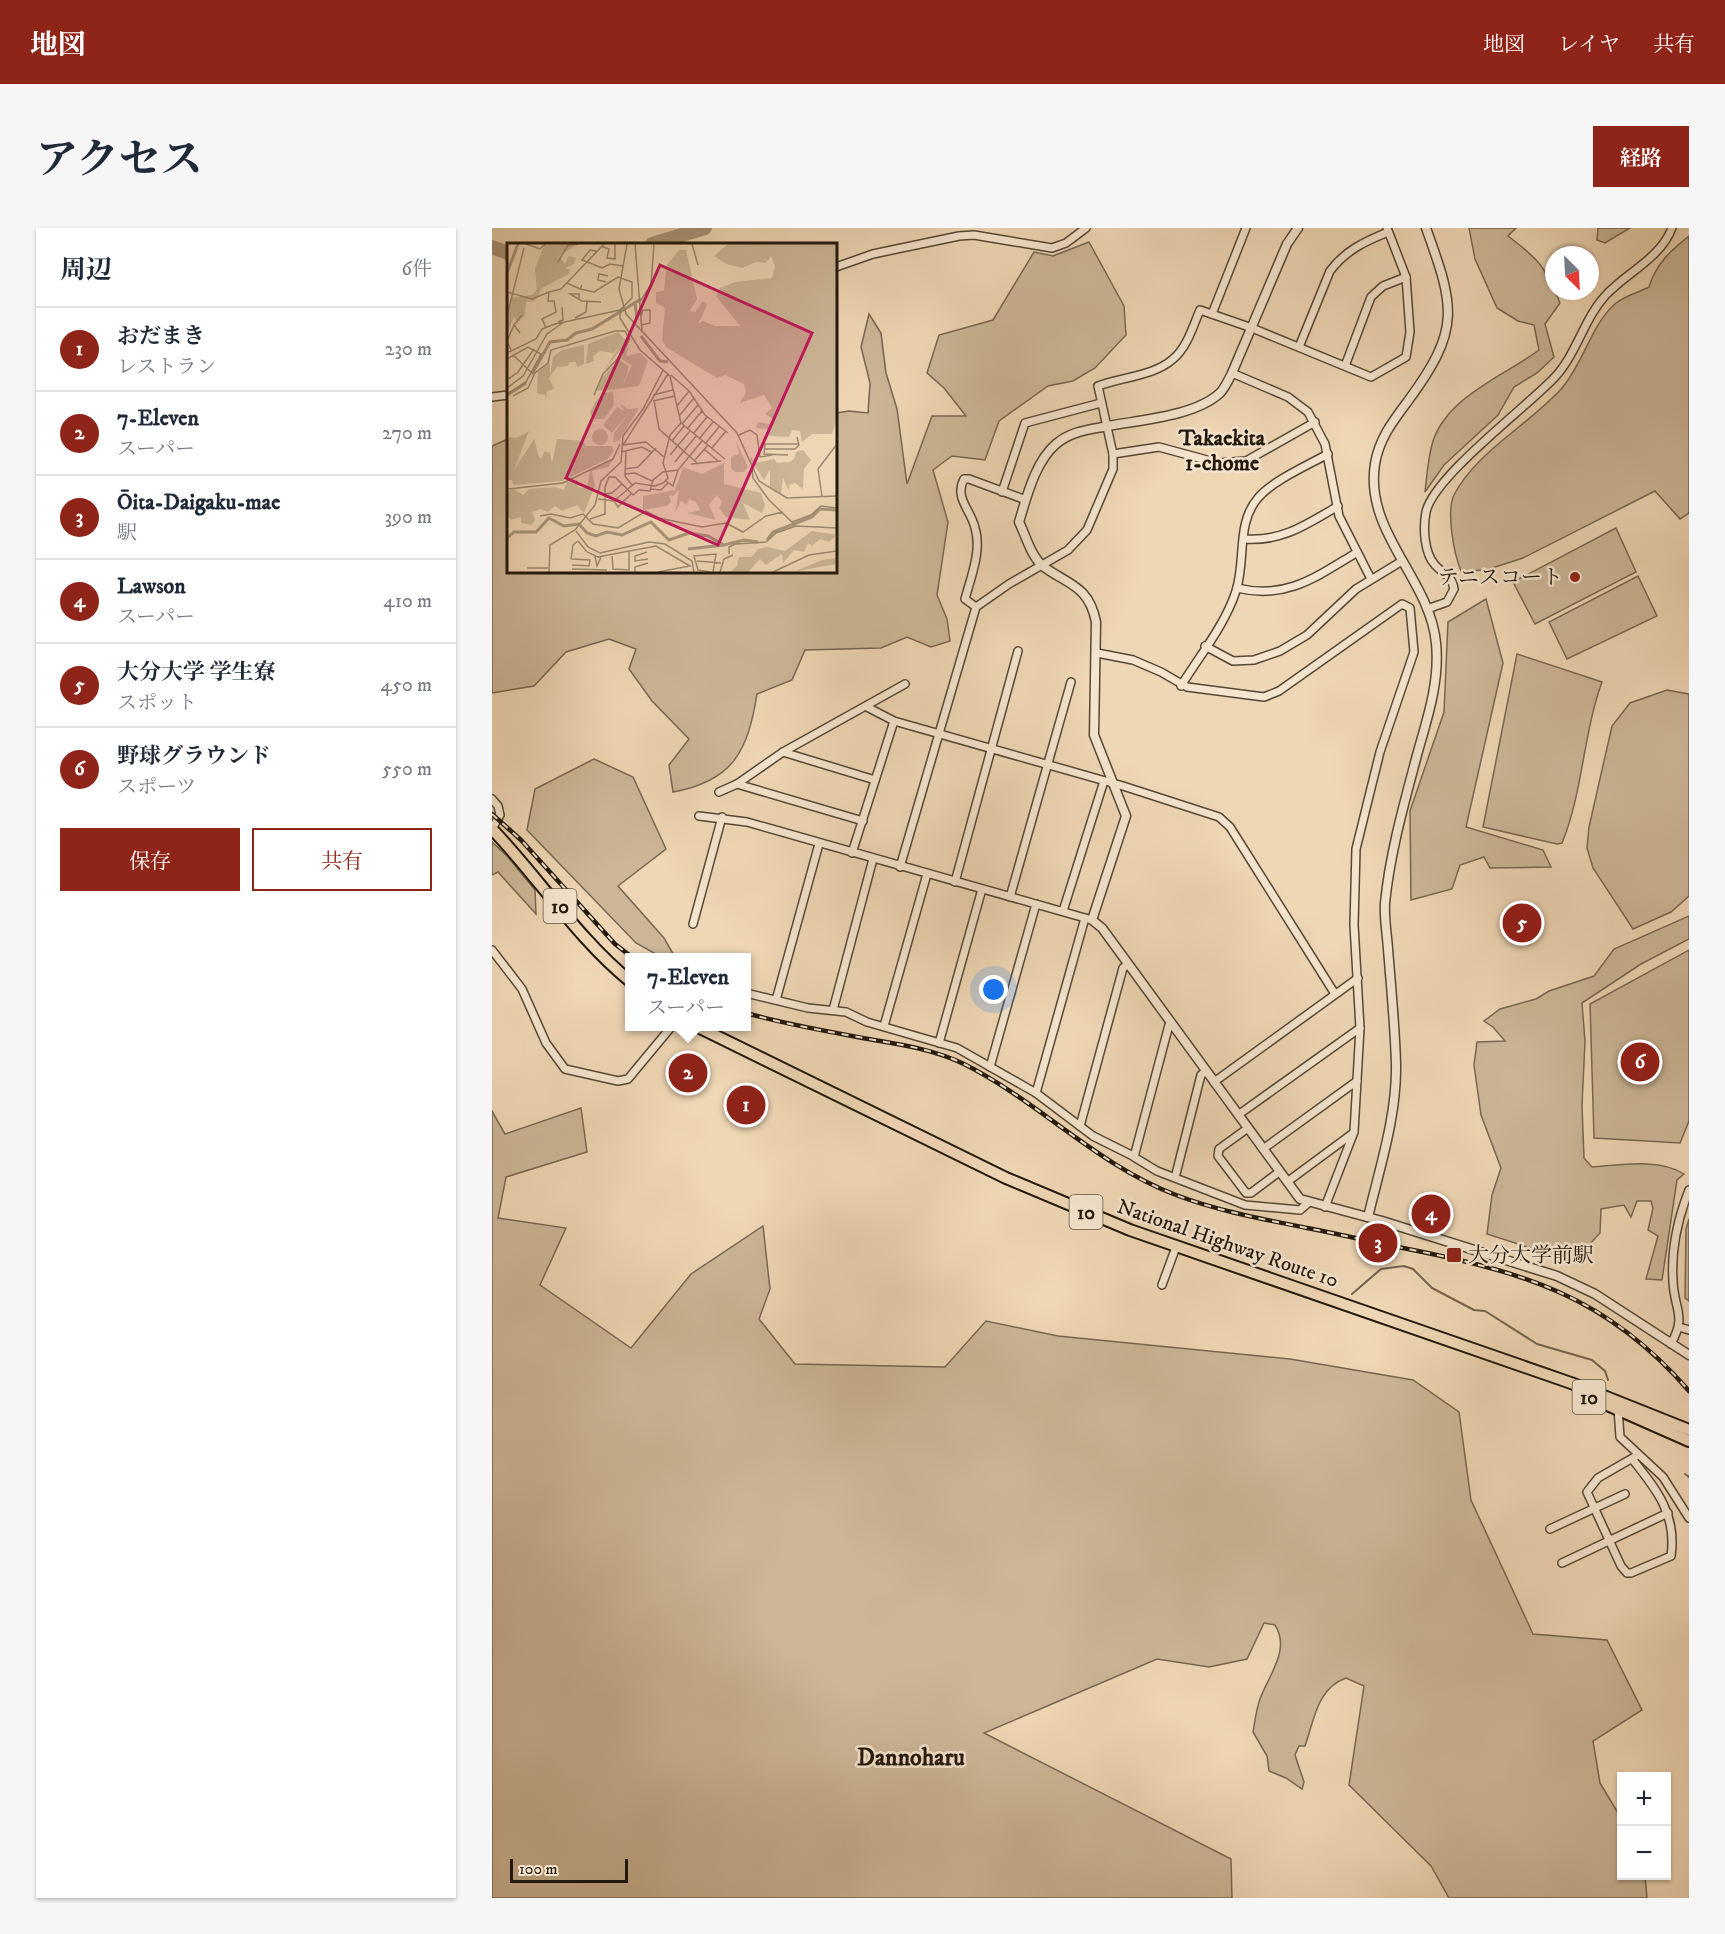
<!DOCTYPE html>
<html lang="ja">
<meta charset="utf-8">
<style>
:root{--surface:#fff;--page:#f6f6f7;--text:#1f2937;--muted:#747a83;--line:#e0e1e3;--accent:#8f2418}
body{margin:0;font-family:"IM FELL DW Pica","Noto Serif JP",serif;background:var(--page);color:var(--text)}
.controls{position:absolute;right:18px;bottom:18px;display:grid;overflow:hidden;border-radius:0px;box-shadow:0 2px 4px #0004}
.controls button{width:54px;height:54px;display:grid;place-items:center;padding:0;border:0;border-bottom:2px solid var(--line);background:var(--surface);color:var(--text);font:30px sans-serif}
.compass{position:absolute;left:1053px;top:18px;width:54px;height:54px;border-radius:50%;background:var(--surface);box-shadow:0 2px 4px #0004;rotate:156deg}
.scale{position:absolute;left:18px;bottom:15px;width:118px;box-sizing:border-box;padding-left:6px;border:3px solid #22180c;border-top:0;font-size:16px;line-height:21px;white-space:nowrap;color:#22180c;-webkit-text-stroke:4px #f5e4ce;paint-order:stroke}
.you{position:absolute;left:502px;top:762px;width:21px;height:21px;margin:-15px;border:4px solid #fff;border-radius:50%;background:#1a73e8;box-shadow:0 0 0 9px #1a73e833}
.badge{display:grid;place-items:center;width:39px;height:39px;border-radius:50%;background:var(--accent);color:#fff;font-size:20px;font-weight:700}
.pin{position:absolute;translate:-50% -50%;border:3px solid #fff;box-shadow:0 2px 6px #0006}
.popup{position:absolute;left:133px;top:725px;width:126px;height:78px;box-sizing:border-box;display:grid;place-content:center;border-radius:0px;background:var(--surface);filter:drop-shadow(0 2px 4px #0005);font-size:20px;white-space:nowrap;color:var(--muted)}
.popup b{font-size:22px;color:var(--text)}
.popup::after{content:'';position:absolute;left:50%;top:100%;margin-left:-12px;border:12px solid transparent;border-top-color:var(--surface)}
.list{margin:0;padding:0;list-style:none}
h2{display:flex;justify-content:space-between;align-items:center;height:78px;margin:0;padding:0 24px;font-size:26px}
h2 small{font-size:20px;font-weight:400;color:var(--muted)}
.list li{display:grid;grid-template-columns:39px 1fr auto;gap:18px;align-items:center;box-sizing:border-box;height:84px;padding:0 24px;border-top:2px solid var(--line)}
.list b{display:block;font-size:22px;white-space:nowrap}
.list p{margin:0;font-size:20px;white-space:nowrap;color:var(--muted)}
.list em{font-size:20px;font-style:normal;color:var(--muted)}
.actions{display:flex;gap:12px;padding:18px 24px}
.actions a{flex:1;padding:14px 0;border:2px solid var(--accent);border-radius:0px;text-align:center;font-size:21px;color:var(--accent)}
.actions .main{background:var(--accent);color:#fff}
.map{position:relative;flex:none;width:1197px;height:1670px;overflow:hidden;border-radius:0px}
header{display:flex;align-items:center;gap:36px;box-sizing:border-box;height:84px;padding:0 30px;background:var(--accent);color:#fff}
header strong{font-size:28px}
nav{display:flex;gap:33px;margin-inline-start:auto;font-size:21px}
.intro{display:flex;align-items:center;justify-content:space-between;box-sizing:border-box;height:144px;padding:0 36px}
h1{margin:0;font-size:42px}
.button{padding:15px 27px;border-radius:0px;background:var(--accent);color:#fff;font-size:21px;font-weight:700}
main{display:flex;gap:36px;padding:0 36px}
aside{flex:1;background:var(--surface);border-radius:0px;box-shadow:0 2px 4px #0004}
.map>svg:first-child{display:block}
.green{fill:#ccb697;stroke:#776752;stroke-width:1.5}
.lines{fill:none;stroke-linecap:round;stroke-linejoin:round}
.stream{stroke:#73634f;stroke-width:2}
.river{stroke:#a9957b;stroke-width:14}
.minor-casing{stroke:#554836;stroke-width:10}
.tertiary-casing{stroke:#554836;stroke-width:11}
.trunk-casing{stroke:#22180c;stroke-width:14}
.minor{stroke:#f5e4ce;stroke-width:7}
.tertiary{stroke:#f5e4ce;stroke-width:8}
.trunk{stroke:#efd6b4;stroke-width:10}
.rail-casing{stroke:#22180c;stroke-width:4.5}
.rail{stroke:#f5e4ce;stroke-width:2;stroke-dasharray:7;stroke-linecap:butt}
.poi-dot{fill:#8f2418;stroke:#f5e4ce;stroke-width:2}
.labels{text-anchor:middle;stroke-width:5;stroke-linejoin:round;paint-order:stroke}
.shield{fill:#f5e4ce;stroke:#615546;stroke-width:1.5}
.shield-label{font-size:20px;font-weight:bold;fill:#22180c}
.poi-label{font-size:21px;fill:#22180c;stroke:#f5e4ce;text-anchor:end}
.street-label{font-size:21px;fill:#22180c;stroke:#f5e4ce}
.neighbourhood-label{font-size:22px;font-weight:bold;fill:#22180c;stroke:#f5e4ce}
.quarter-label{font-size:24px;font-weight:bold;fill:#22180c;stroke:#f5e4ce}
.inset-river{fill:none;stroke:#a9957b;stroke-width:3}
.inset-road{fill:none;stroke:#9d8a71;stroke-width:1.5}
.view{fill:#c2185b;fill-opacity:0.15;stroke:#c2185b;stroke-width:3}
.inset-edge{fill:none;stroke:#22180c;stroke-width:3}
</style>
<header>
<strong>地図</strong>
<nav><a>地図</a><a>レイヤ</a><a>共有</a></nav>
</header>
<div class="intro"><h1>アクセス</h1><a class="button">経路</a></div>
<main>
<aside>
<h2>周辺<small>6件</small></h2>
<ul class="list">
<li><span class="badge">1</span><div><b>おだまき</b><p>レストラン</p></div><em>230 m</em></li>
<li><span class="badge">2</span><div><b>7-Eleven</b><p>スーパー</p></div><em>270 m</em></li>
<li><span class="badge">3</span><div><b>Ōita-Daigaku-mae</b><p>駅</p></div><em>390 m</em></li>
<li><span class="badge">4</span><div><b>Lawson</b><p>スーパー</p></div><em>410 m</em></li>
<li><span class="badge">5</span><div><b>大分大学 学生寮</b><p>スポット</p></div><em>450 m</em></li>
<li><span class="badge">6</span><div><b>野球グラウンド</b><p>スポーツ</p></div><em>550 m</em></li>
</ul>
<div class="actions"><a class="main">保存</a><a>共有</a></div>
</aside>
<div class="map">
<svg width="1197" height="1670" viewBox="0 0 1197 1670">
<rect width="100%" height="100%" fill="#efd6b4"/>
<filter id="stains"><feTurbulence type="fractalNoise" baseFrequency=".00333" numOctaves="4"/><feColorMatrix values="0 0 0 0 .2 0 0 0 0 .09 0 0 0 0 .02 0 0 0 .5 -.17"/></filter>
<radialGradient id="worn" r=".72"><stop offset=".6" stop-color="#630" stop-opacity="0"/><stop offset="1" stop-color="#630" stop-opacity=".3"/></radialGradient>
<g class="green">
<path d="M977 0H1024L1016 8C1048 32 1053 39 1068 75L1053 96 1062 129 1045 145 1022 159 1006 187 952 237 933 264C935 247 936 229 941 213 956 168 1012 148 1047 122L1042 97 1026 93 1005 80 983 31Z"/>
<polygon points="1106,0 1138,0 1113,15 1105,12"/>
<path d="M1197 8V285L1188 291 1163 263 1031 330 994 342 969 343C962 326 954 284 962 267 984 224 1038 196 1070 160 1091 136 1100 95 1124 75 1133 68 1147 64 1157 59 1164 36 1178 23 1197 8Z"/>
<path d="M597 14 632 78 634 107 603 140 581 153 556 158 507 193 493 232 460 228 441 242 456 294 445 367 455 391 458 413 439 419 415 409 389 420 313 422 300 452 265 466C256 522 242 553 181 564L177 537 197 511 160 473 137 441 144 421 117 411 74 424 42 458 0 465V218L16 211V344H344V185L357 183 376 185 378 155 369 119 377 86 389 105 394 145 405 181 415 256 440 188H474L452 160 435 145 447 107 501 92 542 24 561 28Z"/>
<polygon points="1124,300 1144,344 1043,396 1021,354"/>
<polygon points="1146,348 1165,388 1075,431 1057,394"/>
<polygon points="994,371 1011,435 974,599 1051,622 1059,639 998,640 992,629 968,637 960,661 919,672 918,583 952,484 956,394"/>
<path d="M1025 426 1110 454C1091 506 1091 564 1070 615L1065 616 991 599Z"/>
<polygon points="1175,462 1197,466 1197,668 1179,684 1141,701 1101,640 1095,620 1097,599 1120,498 1138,475"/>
<polygon points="102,531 141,549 174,621 126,658 172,710 183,729 169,729 144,715 35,602 43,561"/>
<polygon points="0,614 16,629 43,662 44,686 6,644 0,647"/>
<path d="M1197 688V711L1149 736 1090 775 1093 813 1090 878 1092 930 1100 939C1128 937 1168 930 1192 946L1185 952 1170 1052 1154 1051 1166 1008 1156 1002 1161 980 1159 973H1145L1139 989 1132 977 1109 981 1108 1005 1097 1017 1076 1032 995 1006 1000 967 1009 940 989 887 982 837 985 814 1013 813 1001 799 992 793 1008 781 1044 771 1057 763 1102 748 1122 721Z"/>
<polygon points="1197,722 1197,893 1188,915 1102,910 1098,776"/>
<path d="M89 880 95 924 14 949 6 990 74 1000 48 1057 139 1120 199 1046 271 998 278 1061 267 1091 303 1136 453 1139 494 1093 566 1108 798 1131 921 1152 967 1184 979 1272 1041 1406 1115 1412 1150 1482 1101 1513 1108 1555 1129 1590 1130 1648H1153L1155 1670H957L939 1638 857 1557 872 1458 854 1450C825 1460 822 1493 813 1518H807L803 1527 812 1554 810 1561 794 1550 777 1543 775 1528 761 1504C763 1493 764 1482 768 1471 776 1448 799 1422 783 1397L772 1395 755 1431 717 1439 665 1431 492 1505 739 1631 740 1670H0V883L13 906Z"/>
<polygon points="1197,991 1197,1073 1193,1070 1194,1001"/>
</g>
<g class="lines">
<g class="stream">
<polyline points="860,1066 889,1041 912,1038 921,1041 940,1060 982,1082 993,1083 1045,1116 1100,1132 1113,1143 1116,1152"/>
<polyline points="1193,1246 1197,1249"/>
</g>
<g class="river">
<polyline points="160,16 213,0"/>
<polyline points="0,19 16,25"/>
</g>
<defs>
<g id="minor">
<polyline points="344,39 381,26 467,8 482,7 560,20 574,15 594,0"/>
<polyline points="720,86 754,0"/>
<path d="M807 119 838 43C854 22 872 14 896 4"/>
<polyline points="853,138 879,69 891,58 914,49"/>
<polyline points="740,145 796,169 816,184 833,216 847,288 879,351"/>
<polyline points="0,169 16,167"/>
<polyline points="621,226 667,219 726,235 754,233 823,194"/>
<polyline points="510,264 533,195 609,175"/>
<path d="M752 311C789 314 814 297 846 278"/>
<path d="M745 360C794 372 824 349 864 325"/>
<path d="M484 379 473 371C479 349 490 322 483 300 479 282 462 270 472 251H477L534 272"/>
<path d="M935 381 955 374 962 361C960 347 951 346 943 337 932 325 931 300 934 284 942 248 1035 179 1063 149 1085 125 1092 91 1113 68 1135 44 1168 31 1180 0"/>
<polyline points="713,418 741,433 762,432 788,423 815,407 864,361 910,333"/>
<polyline points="605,425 641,432 669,444 695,459 772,469 787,463 910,376 918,380 922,424 888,524 864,621 862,697 868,800 862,904 833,979"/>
<path d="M689 458C708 427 733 397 744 363 754 333 744 295 766 270 780 253 816 237 836 226"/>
<polyline points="375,479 402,493 631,558 727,589 738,599 843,766"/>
<polyline points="291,524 383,552"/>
<polyline points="245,556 371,593"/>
<polyline points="227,564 245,556 291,524 413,456"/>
<polyline points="0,571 6,578 8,587 0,601"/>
<polyline points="207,588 255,594 600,692"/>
<polyline points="360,625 402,493"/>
<path d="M408 639 484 379 517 356 576 322 595 302 621 241V226L606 158C630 149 662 148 681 131 695 120 701 98 708 82L760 100 879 149 914 129 918 104 914 49 895 0"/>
<polyline points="463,654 526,423"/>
<polyline points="518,669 579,454"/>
<polyline points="571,683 612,553"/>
<polyline points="201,696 230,589"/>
<polyline points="0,722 30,761 54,815 73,841 126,853 136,851 180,798"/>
<polyline points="258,766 316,780 354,784 375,794 465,820 544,865 601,908 641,928"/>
<polyline points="284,772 327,616"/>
<polyline points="341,782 381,631"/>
<polyline points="680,796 677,797 642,929 665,943 753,977 808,982 816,975"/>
<polyline points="392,798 435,646"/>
<polyline points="447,815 490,661"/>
<polyline points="498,839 544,676"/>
<polyline points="722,854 866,750"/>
<polyline points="544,865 593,690"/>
<polyline points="746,887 868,800"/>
<polyline points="588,898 631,740 636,736"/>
<polyline points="756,900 727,921 726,928 754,965 759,965 787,944"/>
<polyline points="771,921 865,853"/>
<polyline points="684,946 709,847 714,843"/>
<polyline points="795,954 860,906"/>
<polyline points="670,1057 684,1019"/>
<polyline points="1187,1099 1197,1102"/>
<path d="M1179 1116C1195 1087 1182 1082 1181 1053 1179 1023 1186 990 1197 962"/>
<polyline points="1126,1180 1128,1209 1171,1249 1197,1290"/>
<path d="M1141 1232C1165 1262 1185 1287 1179 1328L1139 1345H1135L1129 1338 1095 1264 1106 1250 1146 1227"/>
<polyline points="1058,1301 1133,1266"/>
<polyline points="1070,1335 1176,1285"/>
</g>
<g id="tertiary">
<path d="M806 0 795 16 740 145C737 151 733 160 728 165 702 189 645 192 611 199 594 202 578 204 564 216 543 234 535 268 527 294 534 308 539 329 552 339 577 357 597 358 604 394L602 507 634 588 600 692 610 700 808 971 890 993 1065 1048 1103 1066 1197 1127"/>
<path d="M876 989C888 939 905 887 904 836 903 798 899 759 896 721 895 706 892 690 893 675 898 625 912 576 925 527 935 491 948 454 944 415 938 351 872 304 883 236 887 211 901 193 916 173 969 101 963 80 934 0"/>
</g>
<g id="trunk">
<path d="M0 601C47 650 86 711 138 753"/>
<polyline points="204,798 514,950 638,1002 1079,1155 1197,1202"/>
<polyline points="1095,1168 1197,1213"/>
</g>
</defs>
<use href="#minor" class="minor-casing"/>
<use href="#tertiary" class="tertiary-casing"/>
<use href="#trunk" class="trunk-casing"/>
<use href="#minor" class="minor"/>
<use href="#tertiary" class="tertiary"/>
<use href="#trunk" class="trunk"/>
<defs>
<g id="rail">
<polyline points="0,586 29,612 123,716 141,730"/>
<path d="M254 785C296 797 339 804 382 812 412 817 443 822 472 836 546 873 605 937 684 967 726 983 770 991 815 1000 847 1006 879 1014 911 1020 1031 1044 1114 1067 1197 1163"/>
</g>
</defs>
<use href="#rail" class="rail-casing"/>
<use href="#rail" class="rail"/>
</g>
<g class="poi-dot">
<circle cx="1083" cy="349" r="6"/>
<rect x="954" y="1019" width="16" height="16" rx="3"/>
</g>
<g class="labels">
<g class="shield">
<rect x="51.5" y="661" width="33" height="34" rx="4.5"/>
<rect x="577.5" y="967" width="33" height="34" rx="4.5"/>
<rect x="1080.5" y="1152" width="33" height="34" rx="4.5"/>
</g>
<g class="shield-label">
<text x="68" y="685">10</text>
<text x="594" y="991">10</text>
<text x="1097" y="1176">10</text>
</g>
<g class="poi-label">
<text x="1071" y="356">テニスコート</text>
<text x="976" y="1034" text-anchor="start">大分大学前駅</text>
</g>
<g class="street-label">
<text transform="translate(736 1015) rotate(19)" y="7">National Highway Route 10</text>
</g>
<g class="neighbourhood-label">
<text x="730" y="217">Takaekita<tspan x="730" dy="25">1-chome</tspan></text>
</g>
<g class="quarter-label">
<text x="419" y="1537">Dannoharu</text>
</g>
</g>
<g transform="translate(15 15)">
<rect width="330" height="330" fill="#efd6b4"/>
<path d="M71 1 52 13 58 21 62 13 69 15 67 21 58 25 63 27 62 31 35 45 28 58 19 59 18 73 10 79 7 73 0 91V66L4 55 24 52 30 47 28 26 37 2ZM221 1H330V176L325 191H305L295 199 293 188 285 187 282 194 261 193 260 186 249 185 251 179 263 181 266 176 258 171 265 165 257 152 233 160 239 149 237 141 218 132 210 135 159 104 155 97 158 65 149 60V49L157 48 160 22 172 7H179L190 56 183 68 188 69 196 58 200 62 191 81 196 78 208 83H233L209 53 213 45 228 39 265 35 268 23 264 13 259 20 249 19 235 25 220 21 207 13ZM111 89 120 99 97 127 114 101 107 110 93 108 86 113 87 118 79 121 81 101ZM77 102V121L70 124 69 119H62L61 123 50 124 42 135 47 146 40 148 39 157 38 152 30 150 31 129 43 120V134L46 114 55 107ZM122 103 119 113 133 110 141 118 132 143 90 148 95 135 112 116 122 124 116 142 125 122 113 115ZM106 149 107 162 97 176H86L83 169 89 158 97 150ZM113 161 121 166 132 165 112 198 106 199 107 190 121 171 105 190 96 182 110 164 117 168ZM85 194a8 8 0 1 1 16 0a8 8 0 1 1-16 0ZM22 188 7 227 27 196 32 214 34 216 38 208 43 210 45 220 50 196 77 198 78 203H104L107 207 101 216 55 238 6 242 5 237H0V194L10 195ZM229 198 241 224 237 229H228L224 225V214L232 211ZM296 207 304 217 297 226 296 246 288 240 282 242V248L276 235 274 251 263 245V227L257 237 243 216 244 213 247 220 267 216 270 220 282 219 287 216 289 209ZM107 216 101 224 85 228 88 243 77 270 70 262 55 268 48 263 41 269 34 266 25 269 28 277 24 282 14 280V274L4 277 0 272V249L7 246 16 252 22 246 48 244 57 247 60 239 71 237V244L80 245 83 226ZM217 220V241L254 250 258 262 255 270 236 260 243 277 219 274 212 265 215 259 210 252 202 262 209 277 180 270 193 267 189 259 182 256 180 262 174 258 168 270 172 247 166 253 162 252 164 259 160 263 136 267V253L168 247 176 224 195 231ZM305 288 330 292 322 299 313 296 305 303 301 300 297 309 287 307 276 320 275 311 259 322 253 316 241 329H223L230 323 232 314H245L251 306 260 304 278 308ZM330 315 329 321 286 329 315 317Z" fill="#ccb697"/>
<path class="inset-river" d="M0 30 11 1M128 59 130 77M134 93 153 118 161 119M25 131 43 99 60 97 69 90 85 86 134 56M0 152 19 140M0 295 7 289H29L42 275 57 283 72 281 80 290 89 293 100 289 115 292 144 279 162 297 182 290 201 293 217 302 237 297 251 299M260 297 266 289 305 274 313 266 330 267M181 306 217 302"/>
<path class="inset-road" d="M19 1 33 6 38 1M120 1 112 46 119 71 230 190 252 238 280 255 330 253M128 1 135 88M185 1 191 22M94 3 102 6 100 15 108 16V1M89 8 83 7 75 17 95 25 103 21 116 23M51 19 61 2 71 1M99 39 91 37 92 31 101 33M60 40 73 46 75 42M73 46 87 49 111 34 125 39V55L113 67V75L133 107 163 133 174 180 163 192 156 220 161 235 156 240 148 243 128 240 107 258 91 256M0 49 25 56 42 49M72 56V51H63L75 58 94 59M132 60 144 42 147 1M0 73 17 5M134 73 136 67H143V80L135 82M68 75 79 69 80 59M51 79 56 77 55 64M39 85 35 76 49 69 47 58H41L42 49 54 46 97 1M13 90 7 82 15 72M4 107 0 98 7 82M0 110 29 96 35 86 48 81 113 67M6 112 25 130M0 116 21 104 34 111 19 139 2 150M164 132 182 148 170 163M0 137 11 129 27 106M0 145 16 133 40 91 57 79M182 148 198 172 221 190M87 152 96 131 116 110 123 95M146 152 166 147M6 153 21 145 28 130 41 120 44 107 108 88H118L122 96M147 157 152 186 190 220M146 158 168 153M172 173 187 155M174 180 218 216M175 181 191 162M180 186 195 168M186 191 200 174M232 192 243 187 250 192 253 214 265 212M192 196 206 179M165 198 177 183M198 201 212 184M205 205 219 188M197 206 211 218M257 206H288L292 202 290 194M119 208 118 233 125 242M114 209 135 204 144 209M163 212 183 188M281 212 257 211 258 201H292M157 214 139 199 116 202 161 131M188 217 201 202M168 219 189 193M184 221 214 218M118 226 131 224 149 205M245 226 246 235 262 257 289 283 330 285M117 231 128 230 145 238M159 238 166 243 171 227M0 246 56 240 106 216 113 201M143 246 154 247 161 240M97 251 105 250 115 241M315 254 311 226 330 201M107 258 111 264 124 251M33 273 44 271 63 275 76 271 86 281 111 285 139 268 152 275 195 284 219 280 236 289 259 273 276 269M83 276 98 271V244L102 234H108L126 252 132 247 143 248 146 237 156 229 171 227 195 198M285 279 304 272 314 263 330 265M69 288 81 304 93 310 142 299 158 301 185 318 187 329M71 298 80 309 91 314 122 308M140 309 128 313V318L141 316M222 311V304L228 301 259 299 269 290 289 283M88 313 90 323 94 314M105 313 106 326 122 327V308L149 303 183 323 151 329M64 316 83 317 82 323 65 322M64 316 66 302 71 298M190 318 214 320M20 325H41M65 326 100 327M42 329 43 302 68 287 88 262 94 238 114 219 116 193 136 166 156 127M128 329V324L141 320M203 329 191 327 187 313 209 311 206 329M213 329 217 316 226 312M266 329 302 312 330 308"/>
<path class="view" d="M153 22 305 90 211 302 59 235Z"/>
<rect width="330" height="330" class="inset-edge"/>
</g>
<rect width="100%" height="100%" filter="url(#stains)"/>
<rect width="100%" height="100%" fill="url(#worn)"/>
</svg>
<div class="controls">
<button>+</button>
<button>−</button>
</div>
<svg class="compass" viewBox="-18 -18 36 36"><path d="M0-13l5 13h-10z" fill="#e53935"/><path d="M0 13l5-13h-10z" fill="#747a83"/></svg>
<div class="scale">100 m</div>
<div class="you"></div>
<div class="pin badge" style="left:254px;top:877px">1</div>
<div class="pin badge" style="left:196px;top:845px">2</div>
<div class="popup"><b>7-Eleven</b>スーパー</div>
<div class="pin badge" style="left:886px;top:1015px">3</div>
<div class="pin badge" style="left:939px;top:986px">4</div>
<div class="pin badge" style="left:1030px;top:695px">5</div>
<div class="pin badge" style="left:1148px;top:834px">6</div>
</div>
</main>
